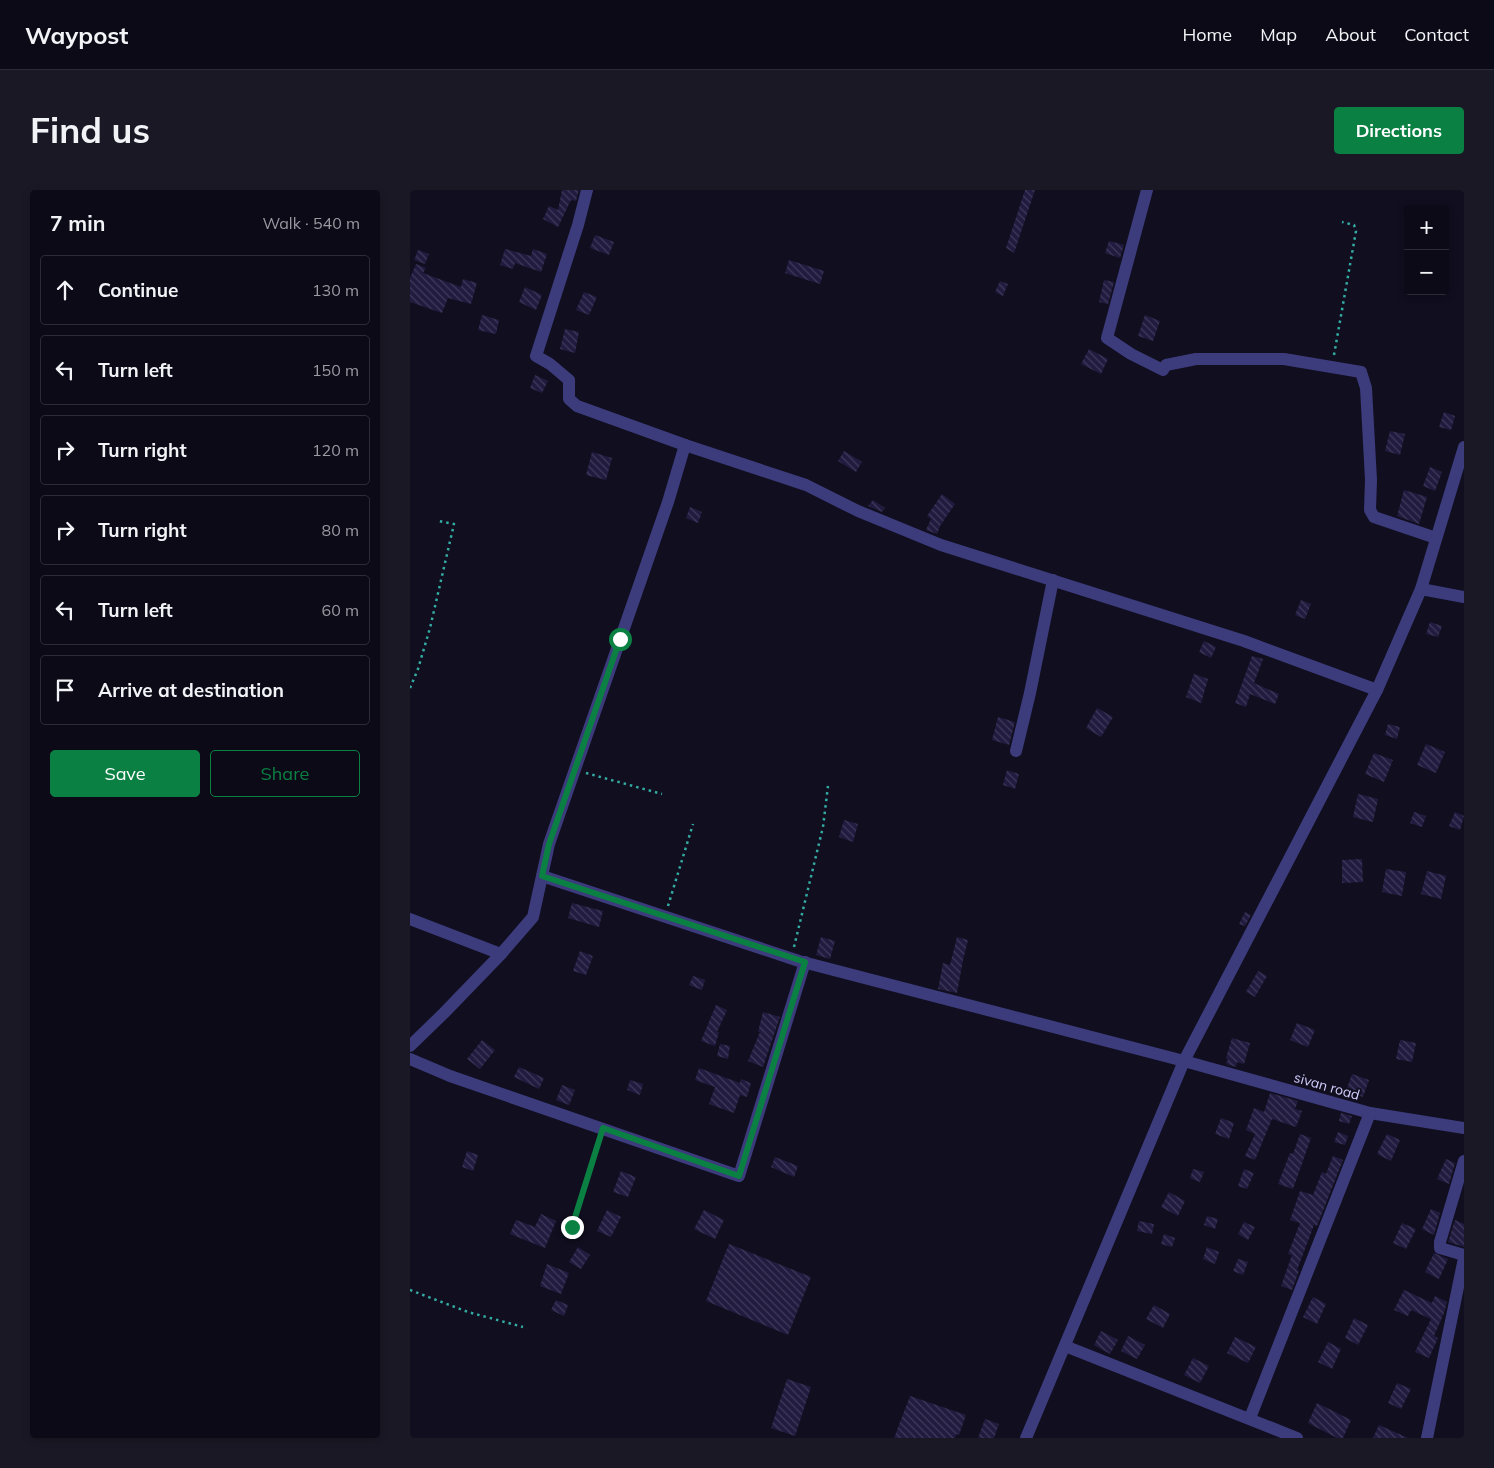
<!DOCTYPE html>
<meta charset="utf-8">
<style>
:root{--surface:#0c0a17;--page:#1a1824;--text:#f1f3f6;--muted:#9a9aa1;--line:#2c2b36;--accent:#0b8043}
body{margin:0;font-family:Mulish,sans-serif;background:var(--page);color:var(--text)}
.controls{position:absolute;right:15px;top:15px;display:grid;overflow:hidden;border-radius:5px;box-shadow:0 2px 8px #0003}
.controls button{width:45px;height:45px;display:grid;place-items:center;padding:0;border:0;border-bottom:1px solid var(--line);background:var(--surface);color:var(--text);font:25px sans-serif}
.stop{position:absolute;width:15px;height:15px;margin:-11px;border:4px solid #0b8043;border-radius:50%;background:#fff}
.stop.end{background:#0b8043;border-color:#fff;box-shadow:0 1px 5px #0008}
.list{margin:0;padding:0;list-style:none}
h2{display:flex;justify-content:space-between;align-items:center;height:65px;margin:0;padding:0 20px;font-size:21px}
h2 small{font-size:16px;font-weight:400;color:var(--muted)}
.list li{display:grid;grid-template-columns:32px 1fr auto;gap:15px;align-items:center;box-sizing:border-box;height:70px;margin:0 10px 10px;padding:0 10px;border:1px solid var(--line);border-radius:5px}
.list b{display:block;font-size:19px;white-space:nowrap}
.list em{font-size:16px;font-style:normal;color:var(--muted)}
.actions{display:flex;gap:10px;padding:15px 20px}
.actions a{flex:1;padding:11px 0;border:1px solid var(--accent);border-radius:5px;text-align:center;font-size:18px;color:var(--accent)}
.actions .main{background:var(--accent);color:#fff}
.icon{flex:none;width:28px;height:28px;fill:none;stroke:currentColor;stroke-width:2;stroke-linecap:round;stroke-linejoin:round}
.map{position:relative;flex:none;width:1054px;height:1248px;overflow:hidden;border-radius:5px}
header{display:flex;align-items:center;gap:30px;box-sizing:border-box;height:70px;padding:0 25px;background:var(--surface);border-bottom:1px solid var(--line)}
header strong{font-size:24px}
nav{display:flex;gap:28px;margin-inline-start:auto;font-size:18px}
.intro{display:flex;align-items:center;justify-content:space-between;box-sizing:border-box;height:120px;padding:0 30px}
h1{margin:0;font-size:35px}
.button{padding:12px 22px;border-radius:5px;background:var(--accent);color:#fff;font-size:18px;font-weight:700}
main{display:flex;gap:30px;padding:0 30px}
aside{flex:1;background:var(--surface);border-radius:5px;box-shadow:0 2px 8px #0003}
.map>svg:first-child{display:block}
.building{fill:url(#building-back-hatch)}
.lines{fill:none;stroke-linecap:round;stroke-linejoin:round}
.path{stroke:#34aba2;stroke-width:2.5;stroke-dasharray:2.5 4;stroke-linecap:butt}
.minor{stroke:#3c3b7c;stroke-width:12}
.route{stroke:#0b8043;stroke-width:6}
.labels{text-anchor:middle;stroke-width:4;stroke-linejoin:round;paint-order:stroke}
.street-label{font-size:14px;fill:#d3cefd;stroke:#100e1f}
</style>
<header>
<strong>Waypost</strong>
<nav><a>Home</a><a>Map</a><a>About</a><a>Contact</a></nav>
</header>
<div class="intro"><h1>Find us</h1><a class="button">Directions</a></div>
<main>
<aside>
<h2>7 min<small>Walk · 540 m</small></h2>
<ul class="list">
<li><svg class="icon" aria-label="ahead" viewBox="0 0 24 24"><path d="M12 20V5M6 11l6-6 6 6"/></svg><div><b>Continue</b></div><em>130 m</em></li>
<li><svg class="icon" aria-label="left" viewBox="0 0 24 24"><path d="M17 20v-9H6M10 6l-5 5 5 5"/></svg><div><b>Turn left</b></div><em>150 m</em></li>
<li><svg class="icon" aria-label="right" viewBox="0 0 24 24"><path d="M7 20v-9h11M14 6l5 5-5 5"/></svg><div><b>Turn right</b></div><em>120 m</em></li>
<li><svg class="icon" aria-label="right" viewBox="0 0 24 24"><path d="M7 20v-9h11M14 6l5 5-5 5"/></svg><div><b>Turn right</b></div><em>80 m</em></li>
<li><svg class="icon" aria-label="left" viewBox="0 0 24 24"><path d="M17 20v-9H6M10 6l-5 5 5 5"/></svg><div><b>Turn left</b></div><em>60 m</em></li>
<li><svg class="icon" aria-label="arrive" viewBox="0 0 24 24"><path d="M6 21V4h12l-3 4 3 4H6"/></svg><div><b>Arrive at destination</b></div></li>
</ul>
<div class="actions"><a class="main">Save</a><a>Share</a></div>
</aside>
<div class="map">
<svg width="1054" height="1248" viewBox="0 0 1054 1248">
<defs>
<pattern id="building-back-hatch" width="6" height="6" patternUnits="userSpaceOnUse" patternTransform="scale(1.25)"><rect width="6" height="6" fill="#211b3f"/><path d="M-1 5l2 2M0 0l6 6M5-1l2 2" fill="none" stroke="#403b5c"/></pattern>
</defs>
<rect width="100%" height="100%" fill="#100e1f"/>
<g class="building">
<polygon points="152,0 169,0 166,11 161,10 148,37 133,29 139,16 148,20"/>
<polygon points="615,0 625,0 604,63 596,58"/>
<polygon points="185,45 204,52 199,65 180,58"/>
<polygon points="699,51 714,55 710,68 695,63"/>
<polygon points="95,59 121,66 123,59 137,64 131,82 105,73 103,79 90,75"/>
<polygon points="8,60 19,64 15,74 4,70"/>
<polygon points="379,70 414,81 410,94 375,83"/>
<polygon points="6,74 16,78 13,83 51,97 53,89 67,93 61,114 38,108 32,123 0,112 0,88"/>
<polygon points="694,90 704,92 698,114 689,112"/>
<polygon points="590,91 598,94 593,106 585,102"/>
<polygon points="115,97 132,105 126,120 109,112"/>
<polygon points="174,102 187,107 179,125 166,120"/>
<polygon points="72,125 89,130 86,144 68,140"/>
<polygon points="735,125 750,131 743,151 728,146"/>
<polygon points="155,139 169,142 165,163 150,159"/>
<polygon points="679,159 698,169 691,184 671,174"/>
<polygon points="125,185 138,191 132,203 120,198"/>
<polygon points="1034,222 1045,226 1041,240 1029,237"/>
<polygon points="980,241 995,244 990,265 975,261"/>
<polygon points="434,261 452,272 446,282 428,271"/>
<polygon points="182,262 202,268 196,290 176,285"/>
<polygon points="1020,277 1032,282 1025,301 1013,296"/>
<polygon points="994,300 1017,307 1009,334 987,326"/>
<polygon points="532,304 545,314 530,336 527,344 516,340 521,329 517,326"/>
<polygon points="463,310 475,318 472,322 458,316"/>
<polygon points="280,317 292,322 288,333 276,328"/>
<polygon points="891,410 901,414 895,429 885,425"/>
<polygon points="1020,432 1032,436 1028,447 1016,444"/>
<polygon points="794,451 806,457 801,468 789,462"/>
<polygon points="842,466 853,469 844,493 869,504 865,514 840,504 836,517 825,513"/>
<polygon points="784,484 798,489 791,513 776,507"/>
<polygon points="687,518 703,527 691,547 676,538"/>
<polygon points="588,527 605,532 599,555 582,550"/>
<polygon points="978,534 990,537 987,549 975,545"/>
<polygon points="1016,554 1035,562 1026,583 1007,575"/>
<polygon points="964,563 983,570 974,592 955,584"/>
<polygon points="597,580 609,584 605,599 593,595"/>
<polygon points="948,604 968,609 963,632 943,627"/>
<polygon points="1004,622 1016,626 1012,637 1000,633"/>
<polygon points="1045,622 1054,626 1050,640 1039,636"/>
<polygon points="434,630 448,634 443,652 429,647"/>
<polygon points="952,669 953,692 932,693 932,670"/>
<polygon points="976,679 996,682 992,706 972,702"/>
<polygon points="1017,681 1036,686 1031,709 1011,704"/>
<polygon points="162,713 193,721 189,737 158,728"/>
<polygon points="835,722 841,725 835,736 829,734"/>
<polygon points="411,747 425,751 420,769 406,765"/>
<polygon points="547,747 558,750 553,770 547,803 528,799 533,773 540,775"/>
<polygon points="170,761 183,766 176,785 163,781"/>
<polygon points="848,781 857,786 845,807 836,802"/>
<polygon points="283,786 295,790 292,800 279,795"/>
<polygon points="306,815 317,820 307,842 309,842 305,856 291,851"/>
<polygon points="353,822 370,827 353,877 338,871 350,842 348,842"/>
<polygon points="887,833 905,840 898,857 880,850"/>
<polygon points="822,848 840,853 834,874 827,872 826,877 816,874 818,869 816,868"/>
<polygon points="72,850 85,860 70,879 57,869"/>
<polygon points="990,850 1006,853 1002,872 986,869"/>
<polygon points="310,854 320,856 318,869 307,866"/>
<polygon points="109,877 134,888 129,899 104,887"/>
<polygon points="289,878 330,893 331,889 341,893 337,907 330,905 324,923 299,914 305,897 285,890"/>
<polygon points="942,884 959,890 953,907 936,901"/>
<polygon points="220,890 233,894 230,905 217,900"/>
<polygon points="152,895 165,900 159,915 146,910"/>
<polygon points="860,903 888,911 885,919 892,921 886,937 862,929 845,970 835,966 845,944 836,940 844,918 854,922"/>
<polygon points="931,923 942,926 939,934 929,931"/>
<polygon points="811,928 824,933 819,949 805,944"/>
<polygon points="928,942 938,946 935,955 924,952"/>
<polygon points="890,944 901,948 883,999 868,994 880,963 883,964"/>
<polygon points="977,944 990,950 981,971 967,964"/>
<polygon points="57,961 68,965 63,981 52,977"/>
<polygon points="923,966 933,970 907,1036 904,1035 887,1080 889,1081 882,1100 871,1096 882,1065 878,1064 890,1033 880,1030 890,1001 903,1005 912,982 916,984"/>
<polygon points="365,967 388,976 384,987 361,977"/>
<polygon points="1036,969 1045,973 1039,994 1027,989"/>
<polygon points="783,979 794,982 790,992 780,988"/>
<polygon points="834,979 844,983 837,999 828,996"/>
<polygon points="211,981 226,987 218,1007 203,1002"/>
<polygon points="759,1002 775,1011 768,1026 751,1017"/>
<polygon points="1021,1019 1030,1023 1024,1045 1012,1039"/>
<polygon points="197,1020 211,1027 201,1047 187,1041"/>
<polygon points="294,1020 314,1030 305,1049 284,1039"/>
<polygon points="131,1024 146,1031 135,1058 100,1044 106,1030 125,1037"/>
<polygon points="797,1026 808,1029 805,1039 794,1035"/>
<polygon points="1045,1030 1054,1034 1054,1057 1038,1052"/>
<polygon points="729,1031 744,1034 742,1044 727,1041"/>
<polygon points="834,1032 845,1037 838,1050 828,1044"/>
<polygon points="992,1033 1006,1039 996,1059 983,1053"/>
<polygon points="754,1044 765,1048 762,1057 751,1054"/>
<polygon points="319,1054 401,1087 378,1145 296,1111"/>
<polygon points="168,1057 180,1065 171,1079 159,1072"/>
<polygon points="797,1057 809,1062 805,1074 793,1069"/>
<polygon points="1024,1063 1038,1069 1029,1089 1015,1082"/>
<polygon points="828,1069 838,1072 833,1085 823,1081"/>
<polygon points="137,1074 159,1083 151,1104 130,1096"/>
<polygon points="994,1100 1022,1113 1025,1106 1037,1112 1034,1123 1024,1146 1028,1148 1019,1168 1005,1162 1021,1129 1001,1120 998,1126 984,1120"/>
<polygon points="903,1107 916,1114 907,1134 893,1127"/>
<polygon points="146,1110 158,1115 154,1126 141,1120"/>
<polygon points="744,1115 760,1124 753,1138 736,1129"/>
<polygon points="944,1128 958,1135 948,1155 935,1148"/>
<polygon points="691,1141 708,1150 700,1164 684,1155"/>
<polygon points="718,1146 735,1155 727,1169 711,1161"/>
<polygon points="825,1147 846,1157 838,1173 817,1163"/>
<polygon points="918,1152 931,1159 922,1179 908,1172"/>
<polygon points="783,1168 799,1176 790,1193 774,1185"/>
<polygon points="377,1189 401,1197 385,1246 361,1238"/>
<polygon points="987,1193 1001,1199 991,1219 978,1213"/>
<polygon points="500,1206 556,1225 549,1245 546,1244 545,1248 484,1248"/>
<polygon points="907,1213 941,1230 933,1248 927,1248 898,1233"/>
<polygon points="575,1229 589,1234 584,1248 568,1248"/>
<polygon points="969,1235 998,1248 963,1248"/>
</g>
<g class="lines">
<g class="path">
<polyline points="924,165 946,41 944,35 932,32"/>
<polyline points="0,498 8,479 20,438 44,334 29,331"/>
<polyline points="176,583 252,604"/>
<polyline points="258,716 283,634"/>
<polyline points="384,757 413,637 418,596"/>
<polyline points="162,1037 189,949"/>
<polyline points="0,1100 58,1122 113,1137"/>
</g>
<g class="minor">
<polyline points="737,0 697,148 721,164 753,180 756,175 786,169 874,169 951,182 956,198 961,290 960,320 964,327 1026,348"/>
<polyline points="275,255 396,295 448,321 531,355 834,451 967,500"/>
<polyline points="1011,399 1054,407"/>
<polyline points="606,561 620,503 643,390"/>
<polyline points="132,686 389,771 774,871 960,923 1054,938"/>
<polyline points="0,729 91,764"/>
<polyline points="0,856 34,823 91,764 123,727 139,654 258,312 275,255 167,216 159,209 159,190 140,174 126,166 168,35 177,0"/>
<polyline points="0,869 40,886 329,986 395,772"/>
<polyline points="1054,971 1030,1052 1030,1058 1054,1065"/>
<polyline points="655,1156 887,1248"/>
<polyline points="840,1228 960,923"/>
<polyline points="616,1248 774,871 967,500 1011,399 1054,257"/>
<polyline points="1017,1248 1054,1068"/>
</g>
</g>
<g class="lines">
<polyline class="route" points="162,1037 193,938 329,986 395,772 132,686 139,654 210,449"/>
</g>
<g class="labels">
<g class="street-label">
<text transform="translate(917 896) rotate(16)" y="5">sivan road</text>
</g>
</g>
</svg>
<div class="controls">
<button>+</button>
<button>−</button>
</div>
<div class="stop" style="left:210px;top:449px"></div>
<div class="stop end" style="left:162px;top:1037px"></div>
</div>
</main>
